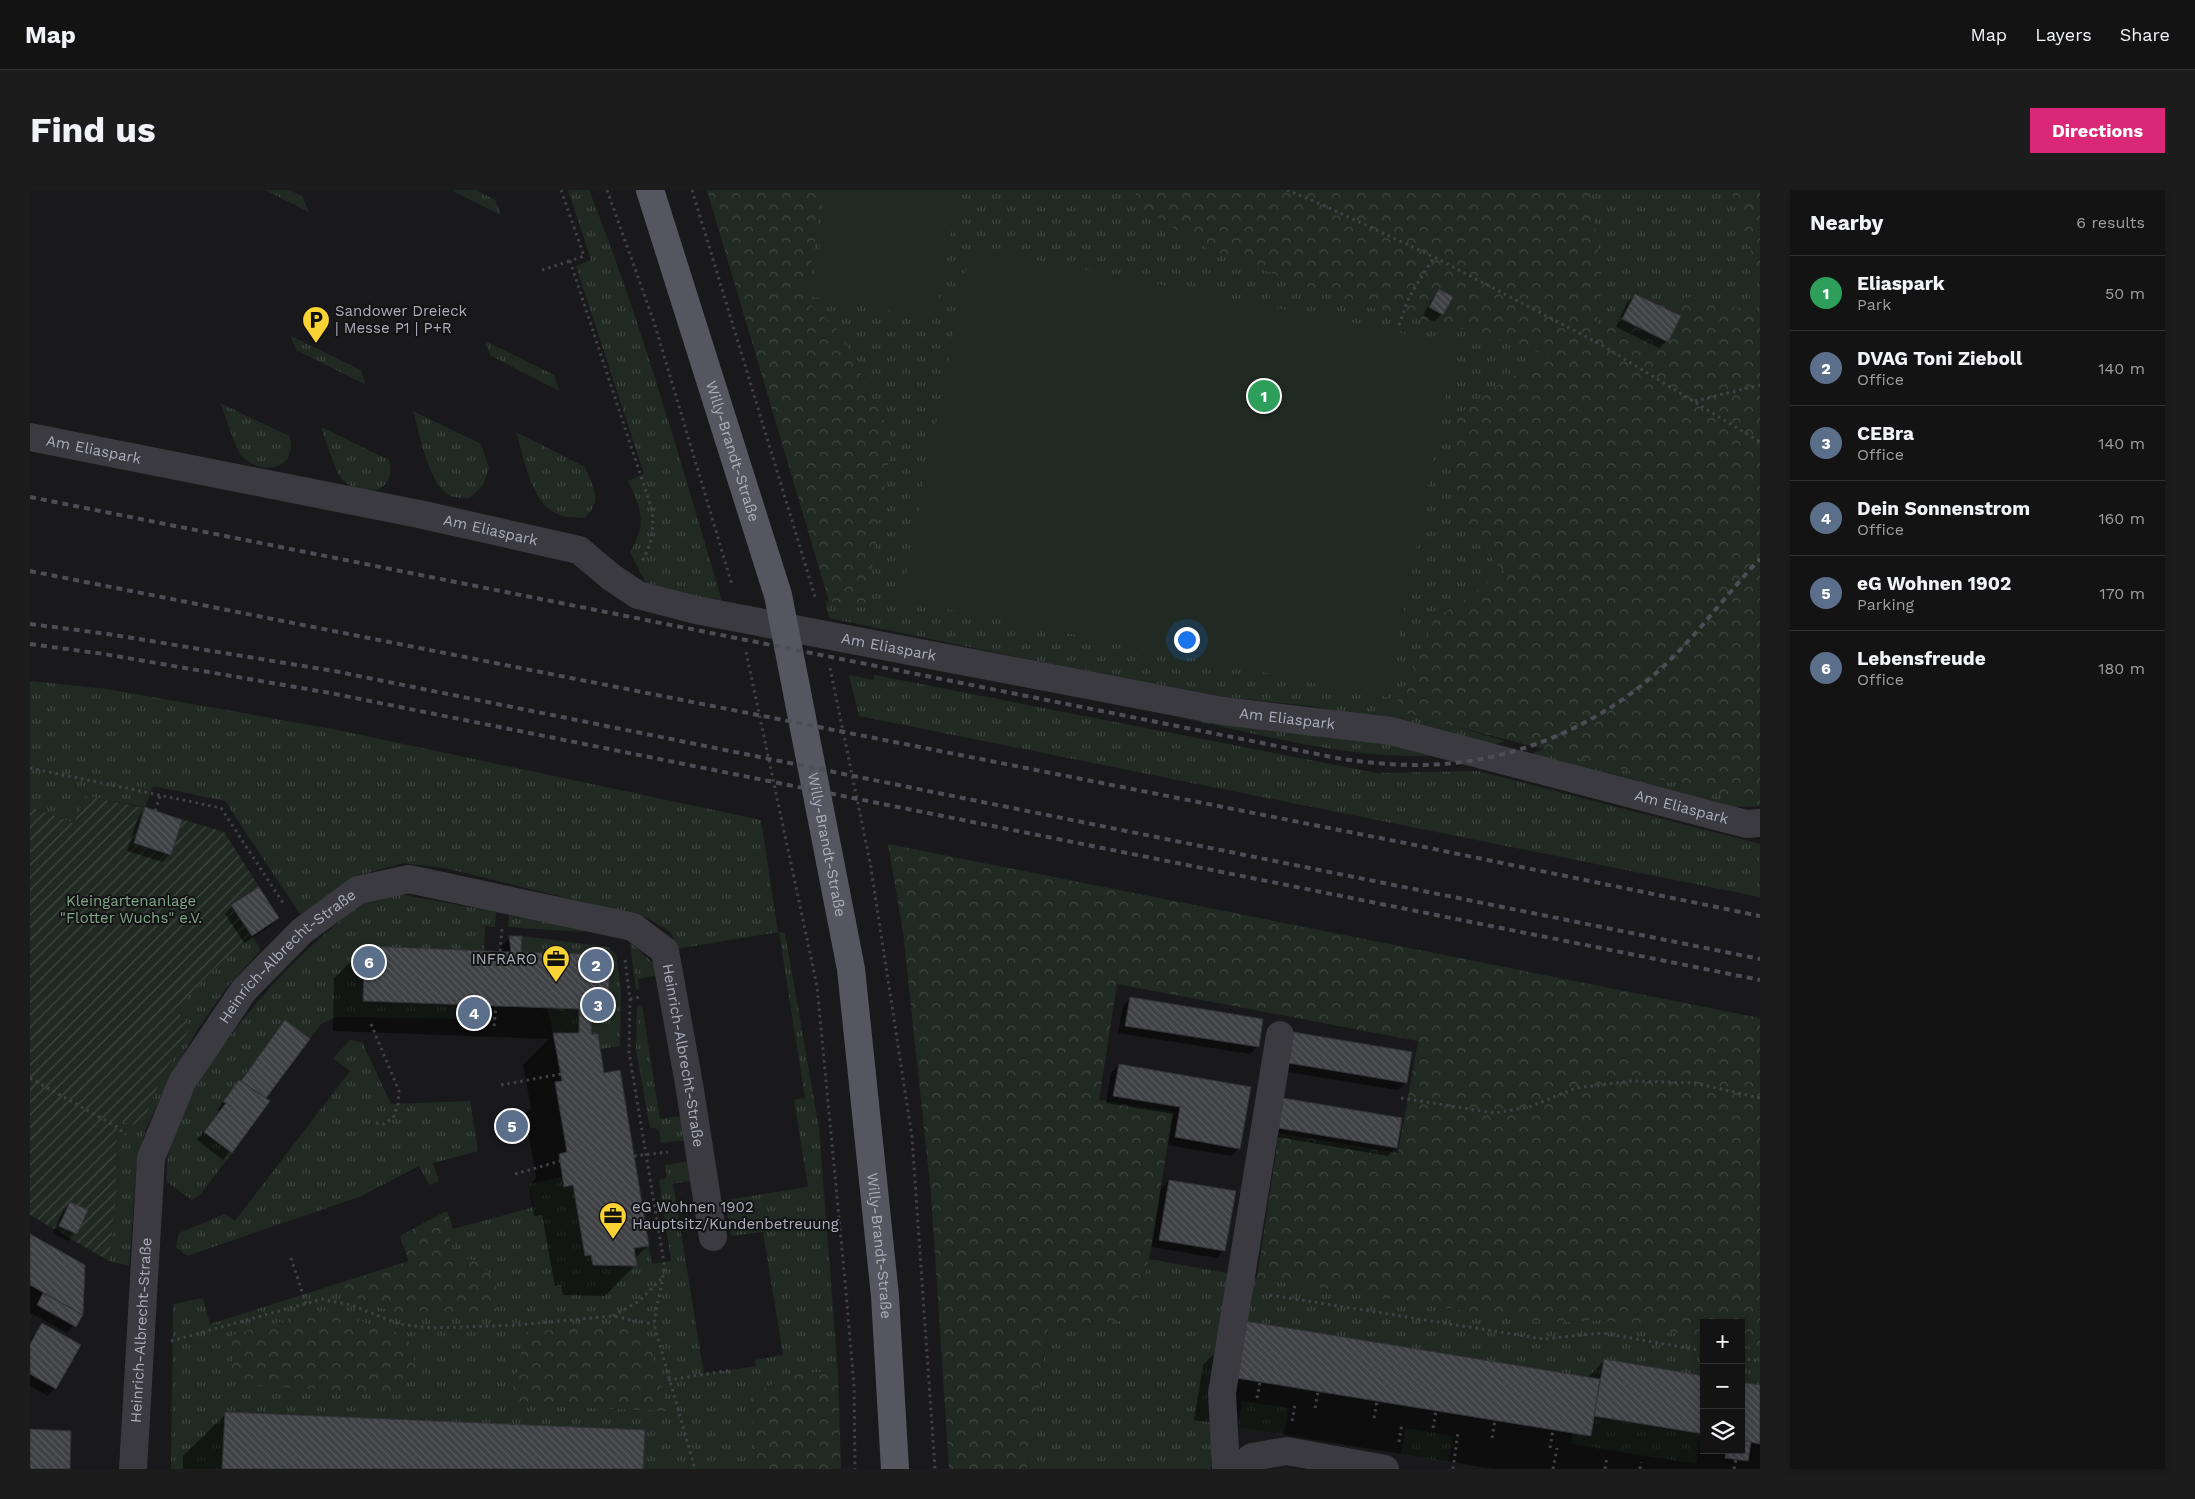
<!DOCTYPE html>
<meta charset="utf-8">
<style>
:root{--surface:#131314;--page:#1c1c1d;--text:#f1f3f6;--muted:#9d9ea0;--line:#323234;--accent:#db2777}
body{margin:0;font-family:"Work Sans",sans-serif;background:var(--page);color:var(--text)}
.controls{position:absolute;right:15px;bottom:15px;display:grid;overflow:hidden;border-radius:0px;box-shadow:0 2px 8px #0003}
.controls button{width:45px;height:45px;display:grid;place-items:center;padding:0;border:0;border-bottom:1px solid var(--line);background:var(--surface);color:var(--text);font:25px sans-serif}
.you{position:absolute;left:1156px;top:449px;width:18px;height:18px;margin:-12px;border:4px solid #fff;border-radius:50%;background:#1a73e8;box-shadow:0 0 0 8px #1a73e833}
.badge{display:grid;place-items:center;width:32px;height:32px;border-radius:50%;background:var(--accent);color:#fff;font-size:16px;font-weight:700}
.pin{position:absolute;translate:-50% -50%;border:2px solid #fff;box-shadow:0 1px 5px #0006}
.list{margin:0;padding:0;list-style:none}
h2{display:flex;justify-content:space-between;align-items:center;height:65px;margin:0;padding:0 20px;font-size:21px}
h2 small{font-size:16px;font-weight:400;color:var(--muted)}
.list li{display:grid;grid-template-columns:32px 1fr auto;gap:15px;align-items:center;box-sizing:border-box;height:75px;padding:0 20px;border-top:1px solid var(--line)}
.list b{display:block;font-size:19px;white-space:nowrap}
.list p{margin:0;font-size:16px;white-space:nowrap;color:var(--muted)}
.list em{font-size:16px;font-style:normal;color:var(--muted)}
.icon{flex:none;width:28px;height:28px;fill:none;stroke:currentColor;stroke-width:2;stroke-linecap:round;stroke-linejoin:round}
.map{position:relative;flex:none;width:1730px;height:1279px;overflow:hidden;border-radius:0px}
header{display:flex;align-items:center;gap:30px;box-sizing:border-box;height:70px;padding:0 25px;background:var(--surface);border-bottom:1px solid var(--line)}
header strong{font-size:24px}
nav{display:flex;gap:28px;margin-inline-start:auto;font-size:18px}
.intro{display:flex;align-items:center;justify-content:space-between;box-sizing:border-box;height:120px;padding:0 30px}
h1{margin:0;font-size:35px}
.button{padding:12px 22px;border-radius:0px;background:var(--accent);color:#fff;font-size:18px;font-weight:700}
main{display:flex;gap:30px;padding:0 30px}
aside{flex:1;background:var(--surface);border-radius:0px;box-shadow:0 2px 8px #0003}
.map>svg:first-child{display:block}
.grass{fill:url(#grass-tufts)}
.forest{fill:url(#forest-crowns)}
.garden{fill:url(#garden-furrows)}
.pitch{fill:#202a23}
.shadow{fill:#0007}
.building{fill:url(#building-back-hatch);stroke:#333337}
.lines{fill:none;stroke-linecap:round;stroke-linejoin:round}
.path{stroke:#404147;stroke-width:3;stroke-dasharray:2.5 4;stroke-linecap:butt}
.minor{stroke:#3a3a40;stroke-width:28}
.major{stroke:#565660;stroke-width:28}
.rail{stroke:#4d4d55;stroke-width:4;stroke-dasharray:6 5;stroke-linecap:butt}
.labels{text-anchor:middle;stroke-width:4;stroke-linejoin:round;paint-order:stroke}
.poi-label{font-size:15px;fill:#abadbb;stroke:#141416;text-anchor:start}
.street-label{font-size:15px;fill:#abadbb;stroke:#141416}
.park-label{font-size:15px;fill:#81a789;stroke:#141416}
</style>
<header>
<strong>Map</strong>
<nav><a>Map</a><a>Layers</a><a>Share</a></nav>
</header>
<div class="intro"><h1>Find us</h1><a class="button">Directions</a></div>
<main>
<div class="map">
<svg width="1730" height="1279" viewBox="0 0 1730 1279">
<defs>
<pattern id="grass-tufts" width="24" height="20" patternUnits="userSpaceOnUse" patternTransform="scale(1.25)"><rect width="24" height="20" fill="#202a23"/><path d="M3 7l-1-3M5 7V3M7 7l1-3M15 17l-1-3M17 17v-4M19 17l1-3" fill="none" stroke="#3e4641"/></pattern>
<pattern id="forest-crowns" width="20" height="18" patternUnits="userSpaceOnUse" patternTransform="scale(1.25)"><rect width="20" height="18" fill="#202a23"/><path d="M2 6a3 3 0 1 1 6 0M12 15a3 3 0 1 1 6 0" fill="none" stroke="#3e4641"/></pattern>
<pattern id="garden-furrows" width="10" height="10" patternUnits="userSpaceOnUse" patternTransform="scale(1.25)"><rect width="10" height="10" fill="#202a23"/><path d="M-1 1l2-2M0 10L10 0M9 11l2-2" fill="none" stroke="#3e4641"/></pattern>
<pattern id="building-back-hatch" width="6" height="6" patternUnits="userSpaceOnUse" patternTransform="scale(1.25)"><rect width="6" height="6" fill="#404145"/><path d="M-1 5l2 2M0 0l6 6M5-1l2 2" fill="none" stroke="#595a5e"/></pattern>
</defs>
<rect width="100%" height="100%" fill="#19191b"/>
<g class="grass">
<polygon points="235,0 259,0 272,6 279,22"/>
<polygon points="421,0 446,0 465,10 471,25"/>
<path d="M538 0H559C612 134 651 273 692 411L626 398 615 391 600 362C617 334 612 320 598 291L614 284 546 76 561 70Z"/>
<polygon points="677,0 1730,0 1730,616 1706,617 1500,564 1514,559 1400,529 1475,551 1464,555 1358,530 1280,516 1196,507 1042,478 799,428 795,411 799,411"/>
<polygon points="261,146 331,180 336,195 266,160"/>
<polygon points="455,151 524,185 529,201 460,165"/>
<path d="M190 213 259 246C269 278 234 287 213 267 206 261 195 224 190 213Z"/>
<path d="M383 221 451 254 459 278 453 295 440 308C434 308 426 308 421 306 398 295 390 244 383 221Z"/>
<path d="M291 237 359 270C368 302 334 310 313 290 306 284 295 248 291 237Z"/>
<path d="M486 242 555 277C563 298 574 311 554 328 546 327 534 328 527 324 501 313 494 267 486 242Z"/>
<polygon points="819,485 844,490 844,485 1347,583 1448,581 1730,654 1730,707 829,526"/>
<polygon points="0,491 77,499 303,539 731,630 748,742 755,743 789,938 808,1183 770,1182 720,1205 727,1279 613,1279 615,1240 192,1279 141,1279 143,1114 173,1108 180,1134 379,1071 370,1046 417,1021 423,1039 504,1017 499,994 528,988 532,987 534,996 543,995 555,1066 561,1065 607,1075 604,1058 619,1056 622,1074 641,1071 629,990 634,989 637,985 635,975 661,971 664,990 643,994 674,1184 726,1176 725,1170 753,1165 733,1042 701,1046 695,1010 778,997 764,910 775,908 749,742 646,759 641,742 617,728 415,678 374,673 326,686 281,722 270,724 195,611 123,596 115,617 56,606 44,633 0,617"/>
<path d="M1151 528 1351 552 1402 566C1318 569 1234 545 1151 528Z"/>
<path d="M368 704 466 722 465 737 455 736 454 761 335 756 333 811 450 815V829L306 827 291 834 280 849 255 831 211 891 209 890 194 911 196 913 174 942 202 963 170 1005 162 1010 137 992C129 913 244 785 302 738 311 731 319 721 329 716 341 709 355 707 368 704Z"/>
<polygon points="479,725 554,739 553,742 478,737"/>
<polygon points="222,746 231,760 197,797 166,842 140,887 116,939 107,969 99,1076 79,1071 86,1009 87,930 111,937 132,886 160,838 146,819 184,779"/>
<polygon points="492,746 578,757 586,764 591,800 590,856 570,859 568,844 523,843 517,817 578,819 580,765 491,762"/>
<polygon points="600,752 623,773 629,785 608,789 609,799 606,800"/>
<polygon points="612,815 630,929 653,926 657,950 631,953 629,941 625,938 620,938 606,860 607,816"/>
<polygon points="320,850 332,852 361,914 440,911 448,961 403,973 409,991 399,995 389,976 329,1007 157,1066 146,1057 149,1043 195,1024 205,1031 320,881 303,868"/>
<polygon points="1119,1069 1202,1084 1182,1200 1181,1279 997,1279 1018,1139 1103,1129"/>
<polygon points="1222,1087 1512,1133 1570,1130 1674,1148 1674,1186 1574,1169 1570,1189 1215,1131"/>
<polygon points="1711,1155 1730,1158 1730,1195 1711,1192"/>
<polygon points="1212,1211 1259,1218 1254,1245 1208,1237"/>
<polygon points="1564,1226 1671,1244 1666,1274 1541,1254 1543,1243 1561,1246"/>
<polygon points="1376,1238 1423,1246 1418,1272 1371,1264"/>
</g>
<g class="forest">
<polygon points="677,0 795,0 774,109 810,142 862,248 836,418 799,411"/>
<polygon points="1108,0 1557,0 1561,3 1572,89 1567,135 1658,107 1730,122 1730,615 1363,520 1404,430 1474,382 1425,326 1425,227 1468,195 1521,166 1441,141 1315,111 1176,58 1102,12"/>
<polygon points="1701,0 1730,0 1730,88"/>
<polygon points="858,654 1730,828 1730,1158 1711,1155 1711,1133 1674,1133 1674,1148 1570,1130 1512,1133 1227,1088 1249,943 1368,963 1388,851 1087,794 1069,910 1143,922 1119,1069 1103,1129 1018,1139 997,1279 919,1279 901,1004 873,741"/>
<polygon points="417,1021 423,1040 417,1041 425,1067 449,1071 466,1091 467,1124 404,1128 373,1125 332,1112 310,1094 379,1071 370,1046"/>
<polygon points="292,1120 312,1122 346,1137 377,1145 386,1177 369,1205 223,1195 202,1183 202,1145"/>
<polygon points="579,1136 617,1144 638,1221 479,1215 496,1142"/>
<polygon points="770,1182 808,1183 811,1279 727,1279 720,1205"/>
</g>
<polygon class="garden" points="56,606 115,618 194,642 229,697 202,715 222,746 184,779 146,819 160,838 132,886 111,937 87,930 86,1009 79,1071 0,1025 0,617 44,633"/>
<g class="pitch">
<polygon points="800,0 929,0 905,129 780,106"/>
<polygon points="941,57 1426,154 1357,507 871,410"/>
</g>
<g class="shadow">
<polygon points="1410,101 1412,124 1404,132 1393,125 1402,109"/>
<polygon points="1605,105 1637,151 1629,158 1586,137 1597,113"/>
<polygon points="115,619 140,664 132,672 97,661 108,627"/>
<polygon points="202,716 248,728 240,736 214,753 195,724"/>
<polygon points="480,748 490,763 577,819 560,836 559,845 573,885 618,1056 604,1069 605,1075 575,1106 533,1105 531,1095 525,1096 512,1025 504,1026 499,996 506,988 495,924 501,918 493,875 519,849 303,841 304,788 335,758 465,762"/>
<polygon points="1101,808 1227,857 1220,864 1088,843 1093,816"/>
<polygon points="255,832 278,849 234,908 238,911 193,970 167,950 189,921 187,920 202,899 210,891"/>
<polygon points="1256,851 1376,892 1368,900 1251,881"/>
<polygon points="1089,875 1219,898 1209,958 1201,966 1138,955 1143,924 1076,913 1081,883"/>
<polygon points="1245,917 1370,929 1365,958 1358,966 1241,946"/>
<polygon points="1139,991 1194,1060 1187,1068 1122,1057 1131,999"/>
<polygon points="41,1013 46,1043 38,1051 22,1043 33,1021"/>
<polygon points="0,1045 52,1124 37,1143 0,1123"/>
<polygon points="1216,1132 1557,1188 1574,1171 1674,1187 1674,1260 1711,1260 1730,1197 1730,1279 1463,1279 1164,1230 1173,1175"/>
<polygon points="12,1135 25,1198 18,1206 0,1196 0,1150"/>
<polygon points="196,1224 612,1279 153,1279 153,1266"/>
</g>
<g class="building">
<polygon points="1409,99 1423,107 1413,125 1399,117"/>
<polygon points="1605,104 1651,126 1638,152 1592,129"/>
<polygon points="115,617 152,630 141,665 104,653"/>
<polygon points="229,697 249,728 222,746 201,715"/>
<polygon points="479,746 492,746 491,762 580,765 578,819 562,819 561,844 568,844 574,883 590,880 619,1056 604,1058 607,1076 563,1075 561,1065 555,1066 543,995 534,997 529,964 537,962 525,892 532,891 523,843 549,843 549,819 333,811 335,756 481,762"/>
<polygon points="1100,807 1233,829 1229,857 1095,836"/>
<polygon points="255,830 280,849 236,908 211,891"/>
<polygon points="1263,842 1382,862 1377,893 1258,873"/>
<polygon points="1089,874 1221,897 1210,959 1145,947 1150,917 1083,906"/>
<polygon points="209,890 240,911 202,963 174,942 196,913 193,912"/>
<polygon points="1253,908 1372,928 1367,958 1248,938"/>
<polygon points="1139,990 1206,1001 1195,1061 1129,1050"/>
<polygon points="40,1012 58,1020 47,1044 29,1036"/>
<polygon points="0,1044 55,1075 53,1125 0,1095"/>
<polygon points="13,1103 53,1125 46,1137 7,1115"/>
<polygon points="1215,1131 1570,1189 1561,1246 1206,1188"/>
<polygon points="12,1133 51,1155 26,1199 0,1184 0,1154"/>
<polygon points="1574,1169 1674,1186 1674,1244 1564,1226"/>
<polygon points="1711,1192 1730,1195 1730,1254 1711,1250"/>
<polygon points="195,1222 615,1240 613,1279 192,1279"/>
<polygon points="0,1239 41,1241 40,1279 0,1279"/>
<polygon points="1711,1250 1721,1252 1718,1271 1695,1268 1696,1260 1711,1260"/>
</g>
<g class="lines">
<g class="path">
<path d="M531 0 554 66 540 71 622 320C624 340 622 354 612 371"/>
<polyline points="577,0 624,132 702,395"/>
<polyline points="662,0 786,410"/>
<polyline points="1257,0 1293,15 1404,67 1570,154 1730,252"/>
<polyline points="512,80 540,71"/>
<polyline points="1369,135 1379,107 1404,67"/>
<polyline points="1665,211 1730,195"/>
<polyline points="716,462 787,796 815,1091 824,1196 825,1279"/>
<polyline points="800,478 840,672 882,947 905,1279"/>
<polyline points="0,578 191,618 255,716"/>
<polyline points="125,621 130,606"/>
<polyline points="470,761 472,739"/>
<path d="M595 770 600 809 599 862 634 1073C634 1093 626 1113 624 1134L665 1279"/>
<polyline points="600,809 611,807"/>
<polyline points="341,834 369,901 368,914 363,928 354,934 345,933"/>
<polyline points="464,836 466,816"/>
<polyline points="0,888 87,937 96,945"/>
<polyline points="471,895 531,884"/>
<polyline points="1371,908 1465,923 1499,917 1546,898 1602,891 1665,893 1730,908"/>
<polyline points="604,966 638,962"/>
<polyline points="485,984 530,971"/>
<polyline points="261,1068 276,1114"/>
<polyline points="1240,1105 1513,1149 1572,1143 1674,1161"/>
<polyline points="583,1126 609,1111 632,1088"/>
<polyline points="141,1151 292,1109 321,1115 369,1134 401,1138 488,1135 582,1126 624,1134"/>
<polyline points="1711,1168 1730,1171"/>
<polyline points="638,1190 702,1180"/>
<polyline points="1227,1208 1230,1192"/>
<polyline points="1285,1218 1288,1202"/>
<polyline points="1344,1228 1347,1211"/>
<polyline points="1262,1231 1265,1215"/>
<polyline points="1403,1238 1406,1221"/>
<polyline points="1462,1248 1465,1230"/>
<polyline points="1369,1252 1372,1233"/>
<polyline points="1520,1258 1523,1240"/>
<polyline points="1423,1279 1428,1242"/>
<polyline points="1523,1279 1527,1258"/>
<polyline points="1575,1279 1577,1267"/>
<polyline points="1610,1279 1611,1272"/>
<polyline points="1704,1279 1706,1269"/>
</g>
<g class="minor">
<path id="s1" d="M0 247 389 324 549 360 581 387 608 405 666 420 1193 521 1361 541 1716 634 1730 633"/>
<path id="s2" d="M103 1279 121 968 152 892 214 800 272 741 328 700 379 689 603 737 635 761 659 894 683 1047"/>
<polyline points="1196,1279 1192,1203 1250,845"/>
<polyline points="1207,1279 1222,1267 1257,1261 1355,1279"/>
</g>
<path class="major" id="s3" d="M620 0 748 405 821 779 855 1106 865 1279"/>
<g class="rail">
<path d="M0 307 1307 568C1350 575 1395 578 1439 571 1513 560 1585 524 1639 471 1672 439 1698 402 1730 369"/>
<polyline points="0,381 1365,651 1730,726"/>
<polyline points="0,434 78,444 304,481 1730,769"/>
<polyline points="0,454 74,464 300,503 1730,790"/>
</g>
</g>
<defs>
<symbol id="parking-pin" viewBox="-11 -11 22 30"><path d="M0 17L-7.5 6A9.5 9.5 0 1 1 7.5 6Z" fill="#f9d333" stroke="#141416"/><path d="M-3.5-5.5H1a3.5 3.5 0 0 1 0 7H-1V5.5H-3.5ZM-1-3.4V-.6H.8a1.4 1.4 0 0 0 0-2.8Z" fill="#111"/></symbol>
<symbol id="office-pin" viewBox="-11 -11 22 30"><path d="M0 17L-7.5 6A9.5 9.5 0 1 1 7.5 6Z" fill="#f9d333" stroke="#141416"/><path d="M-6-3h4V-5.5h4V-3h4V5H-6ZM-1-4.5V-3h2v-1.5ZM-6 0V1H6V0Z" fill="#111"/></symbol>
</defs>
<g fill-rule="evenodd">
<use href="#parking-pin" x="270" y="114" width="32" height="43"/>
<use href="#office-pin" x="510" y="753" width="32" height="43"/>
<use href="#office-pin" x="567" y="1010" width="32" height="43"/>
</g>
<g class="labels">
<g class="poi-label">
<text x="305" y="126">Sandower Dreieck<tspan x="305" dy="17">| Messe P1 | P+R</tspan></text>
<text x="507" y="774" text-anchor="end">INFRARO</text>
<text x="602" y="1022">eG Wohnen 1902<tspan x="602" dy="17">Hauptsitz/Kundenbetreuung</tspan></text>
</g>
<g class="street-label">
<text dy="5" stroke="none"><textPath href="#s1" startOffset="65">Am Eliaspark</textPath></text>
<text dy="5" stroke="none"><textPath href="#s3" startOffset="274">Willy-Brandt-Straße</textPath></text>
<text dy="5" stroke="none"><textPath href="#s1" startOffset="470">Am Eliaspark</textPath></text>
<text dy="5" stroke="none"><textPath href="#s1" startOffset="891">Am Eliaspark</textPath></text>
<text dy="5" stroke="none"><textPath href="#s1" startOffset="1296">Am Eliaspark</textPath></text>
<text dy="5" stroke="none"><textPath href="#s1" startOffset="1701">Am Eliaspark</textPath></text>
<text dy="5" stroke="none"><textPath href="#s3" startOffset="679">Willy-Brandt-Straße</textPath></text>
<text dy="5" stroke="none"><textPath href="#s2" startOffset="559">Heinrich-Albrecht-Straße</textPath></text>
<text dy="5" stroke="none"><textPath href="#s2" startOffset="1084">Heinrich-Albrecht-Straße</textPath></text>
<text dy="5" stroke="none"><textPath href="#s3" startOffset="1084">Willy-Brandt-Straße</textPath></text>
<text dy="5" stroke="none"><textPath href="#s2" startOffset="139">Heinrich-Albrecht-Straße</textPath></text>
</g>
<g class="park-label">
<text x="101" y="716">Kleingartenanlage<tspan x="101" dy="17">"Flotter Wuchs" e.V.</tspan></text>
</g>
</g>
</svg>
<div class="controls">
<button>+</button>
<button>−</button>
<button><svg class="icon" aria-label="layers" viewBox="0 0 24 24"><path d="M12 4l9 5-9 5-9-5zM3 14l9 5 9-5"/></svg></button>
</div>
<div class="you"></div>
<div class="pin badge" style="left:1234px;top:206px;background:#2e9e5b">1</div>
<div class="pin badge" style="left:566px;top:775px;background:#5c6f8a">2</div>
<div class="pin badge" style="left:568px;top:815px;background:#5c6f8a">3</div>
<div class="pin badge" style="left:444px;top:823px;background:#5c6f8a">4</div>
<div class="pin badge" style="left:482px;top:936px;background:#5c6f8a">5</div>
<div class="pin badge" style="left:339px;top:772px;background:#5c6f8a">6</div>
</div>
<aside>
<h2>Nearby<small>6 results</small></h2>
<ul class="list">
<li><span class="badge" style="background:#2e9e5b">1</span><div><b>Eliaspark</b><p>Park</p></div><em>50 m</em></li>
<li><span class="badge" style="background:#5c6f8a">2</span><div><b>DVAG Toni Zieboll</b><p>Office</p></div><em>140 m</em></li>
<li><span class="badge" style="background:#5c6f8a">3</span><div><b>CEBra</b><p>Office</p></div><em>140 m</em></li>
<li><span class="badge" style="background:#5c6f8a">4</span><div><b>Dein Sonnenstrom</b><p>Office</p></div><em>160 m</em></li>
<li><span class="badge" style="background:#5c6f8a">5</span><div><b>eG Wohnen 1902</b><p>Parking</p></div><em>170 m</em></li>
<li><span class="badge" style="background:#5c6f8a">6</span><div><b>Lebensfreude</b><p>Office</p></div><em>180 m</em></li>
</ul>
</aside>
</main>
